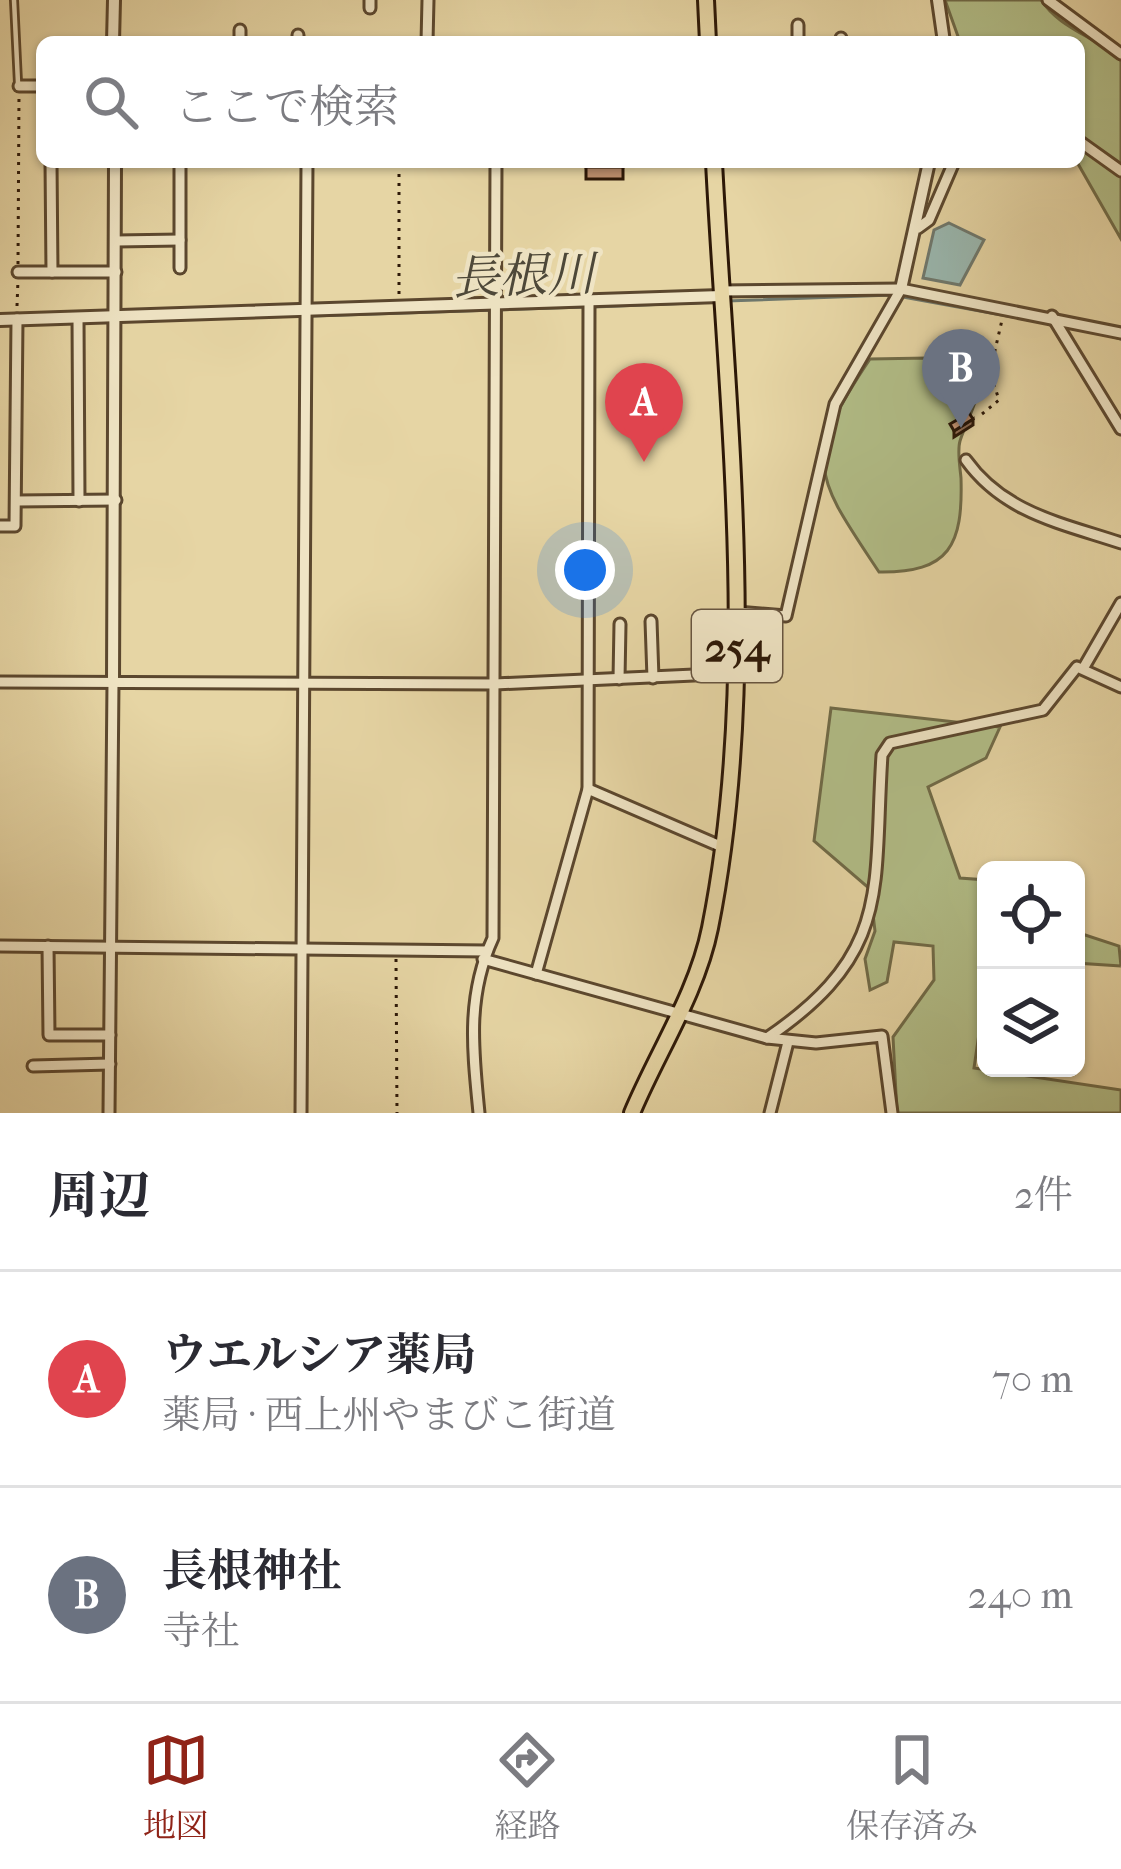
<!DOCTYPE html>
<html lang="ja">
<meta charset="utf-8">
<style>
:root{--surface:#fff;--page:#f2f2f3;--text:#2b2b33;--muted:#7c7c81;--line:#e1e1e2;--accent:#8f2418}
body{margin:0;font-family:"IM FELL French Canon","Noto Serif JP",serif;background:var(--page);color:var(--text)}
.controls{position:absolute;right:36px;bottom:36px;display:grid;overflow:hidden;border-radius:18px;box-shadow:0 3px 9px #0004}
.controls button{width:108px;height:108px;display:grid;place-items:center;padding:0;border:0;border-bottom:3px solid var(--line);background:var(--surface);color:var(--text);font:60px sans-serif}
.you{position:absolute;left:585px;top:570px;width:42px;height:42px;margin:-30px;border:9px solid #fff;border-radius:50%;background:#1a73e8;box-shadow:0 0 0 18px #1a73e833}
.badge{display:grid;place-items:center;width:78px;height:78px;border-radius:50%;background:var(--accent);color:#fff;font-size:39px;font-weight:700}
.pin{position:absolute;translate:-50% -99px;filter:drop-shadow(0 3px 6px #0008)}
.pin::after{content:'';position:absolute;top:63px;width:42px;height:36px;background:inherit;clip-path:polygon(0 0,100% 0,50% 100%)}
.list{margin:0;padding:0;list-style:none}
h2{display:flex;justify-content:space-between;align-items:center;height:156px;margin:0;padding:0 48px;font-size:51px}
h2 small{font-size:39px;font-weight:400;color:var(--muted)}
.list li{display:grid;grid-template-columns:78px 1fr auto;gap:36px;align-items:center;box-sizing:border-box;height:216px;padding:0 48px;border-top:3px solid var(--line)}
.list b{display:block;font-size:45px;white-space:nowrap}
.list p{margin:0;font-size:39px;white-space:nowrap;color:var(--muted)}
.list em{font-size:39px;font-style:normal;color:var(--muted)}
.icon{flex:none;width:66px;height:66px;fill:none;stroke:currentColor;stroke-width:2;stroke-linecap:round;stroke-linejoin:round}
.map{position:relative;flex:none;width:1121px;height:1113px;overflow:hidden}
.search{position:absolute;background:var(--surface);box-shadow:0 3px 9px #0004;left:36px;right:36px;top:36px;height:132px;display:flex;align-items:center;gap:30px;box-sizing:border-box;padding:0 42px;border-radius:18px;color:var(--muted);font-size:45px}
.sheet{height:588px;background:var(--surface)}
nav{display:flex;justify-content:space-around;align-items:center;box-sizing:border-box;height:168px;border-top:3px solid var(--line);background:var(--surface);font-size:33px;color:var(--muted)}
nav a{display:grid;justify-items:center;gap:6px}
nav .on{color:var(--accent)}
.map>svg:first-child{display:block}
.green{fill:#b2be88;stroke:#706b48;stroke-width:3}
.water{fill:#99b7af;stroke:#6e776c;stroke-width:3}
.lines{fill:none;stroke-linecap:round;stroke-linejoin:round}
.stream{stroke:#6e776c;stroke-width:3}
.service-casing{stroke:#5b472e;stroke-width:10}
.minor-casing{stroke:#5b472e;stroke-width:15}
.tertiary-casing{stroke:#5b472e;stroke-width:16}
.trunk-casing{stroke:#2d1807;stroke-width:20}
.path{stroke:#2d1807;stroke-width:3;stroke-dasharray:3 6;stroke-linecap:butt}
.service{stroke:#efe4c4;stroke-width:4.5}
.minor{stroke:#efe4c4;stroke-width:9}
.tertiary{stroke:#efe4c4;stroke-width:10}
.trunk{stroke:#e6d5a4;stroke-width:14}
.wall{fill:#bf906f;stroke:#2d1807;stroke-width:3}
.shaded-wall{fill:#9b755a;stroke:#2d1807;stroke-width:3}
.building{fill:#dea781;stroke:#2d1807;stroke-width:3}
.labels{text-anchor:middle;stroke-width:9;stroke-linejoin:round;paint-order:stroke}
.shield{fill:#efe4c4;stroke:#675540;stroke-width:3}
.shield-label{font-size:42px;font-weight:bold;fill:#2d1807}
.water-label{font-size:48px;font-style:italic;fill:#4d4839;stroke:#efe4c4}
</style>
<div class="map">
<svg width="1121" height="1113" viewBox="0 0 1121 1113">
<rect width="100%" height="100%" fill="#e6d5a4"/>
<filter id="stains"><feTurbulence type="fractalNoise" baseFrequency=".00167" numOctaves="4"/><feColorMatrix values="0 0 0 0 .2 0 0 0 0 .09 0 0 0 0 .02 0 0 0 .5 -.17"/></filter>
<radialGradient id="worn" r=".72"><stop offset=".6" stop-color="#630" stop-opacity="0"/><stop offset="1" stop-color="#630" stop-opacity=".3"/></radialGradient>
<g class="green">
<path d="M945 0H1041C1061 30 1096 36 1121 61V239L1077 162 1079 42H960Z"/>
<path d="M928 358 979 388C975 408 966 422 960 441 957 451 960 467 961 478 963 545 950 573 879 572 814 474 801 462 870 359Z"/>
<polygon points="831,708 1000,727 986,758 928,787 960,878 986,880 986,1020 981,1020 974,1068 1121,1090 1121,1113 897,1113 893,1037 934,980 933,946 894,942 887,982 870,990 865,959 875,931 870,889 814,841"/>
<polygon points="1076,932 1119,946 1121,966 1076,963"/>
</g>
<polygon class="water" points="949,223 984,240 960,285 923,278 934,230"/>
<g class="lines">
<g class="stream">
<polyline points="726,301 892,295 1045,323"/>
<polyline points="594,307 716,302"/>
<polyline points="312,316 584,307"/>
<polyline points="192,319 302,316"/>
<polyline points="1068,327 1079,329"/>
<polyline points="1100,333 1121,339"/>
</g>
<defs>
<polyline id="service" points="14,0 18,83"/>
<g id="minor">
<polyline points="1048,0 1121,54"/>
<polyline points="370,8 370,0"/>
<polyline points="240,30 240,42"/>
<polyline points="298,35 298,42"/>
<polyline points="427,42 428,0"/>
<polyline points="798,42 798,25"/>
<polyline points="841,42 841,38"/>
<polyline points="19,86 42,86"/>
<polyline points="1079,141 1121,171"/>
<polyline points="51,162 52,272"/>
<polyline points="180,162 180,268"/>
<polyline points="918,228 929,220 954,162"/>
<polyline points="116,241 180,240"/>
<polyline points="18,272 116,272"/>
<polyline points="720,291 901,289 1121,333"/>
<polyline points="1052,316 1121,429"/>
<polyline points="78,318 79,501"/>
<path d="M966 460C1004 513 1061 523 1121 543"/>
<polyline points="16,501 116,500"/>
<polyline points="0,526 15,526 17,319"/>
<polyline points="737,612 786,616 835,404 901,289"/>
<polyline points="651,621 653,678"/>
<polyline points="1084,667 1121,603"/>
<polyline points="619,679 620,624"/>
<polyline points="0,682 495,684 738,673"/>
<polyline points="588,789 720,846"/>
<polyline points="0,946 487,951"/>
<polyline points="48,946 49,1035 110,1035"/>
<polyline points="483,959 767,1038 816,1043 882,1036 892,1113"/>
<polyline points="536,974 588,789 589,302"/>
<path d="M767 1038C893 952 873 890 882 755L890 743 1043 710 1077 667 1121 687"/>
<polyline points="33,1066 110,1064"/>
<polyline points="109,1113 113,682"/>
<polyline points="301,1113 307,162"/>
<path d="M479 1113C473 1051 466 997 493 938L496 162"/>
<polyline points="770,1113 788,1042"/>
</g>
<g id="tertiary">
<polyline points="938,0 944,42"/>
<polyline points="113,42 114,0"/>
<polyline points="901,289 929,162"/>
<polyline points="0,320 721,296"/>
<polyline points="113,682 115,162"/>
</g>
<g id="trunk">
<polyline points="706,0 708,42"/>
<path d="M632 1113C657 1053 697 993 710 928 760 677 727 415 714 162"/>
</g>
</defs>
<use href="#service" class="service-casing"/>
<use href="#minor" class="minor-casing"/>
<use href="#tertiary" class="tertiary-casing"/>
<use href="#trunk" class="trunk-casing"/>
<g class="path">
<polyline points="18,264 19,94"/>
<polyline points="399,294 399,162"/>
<polyline points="17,306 18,280"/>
<polyline points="982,414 999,400 990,372 1002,320"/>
<polyline points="396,959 397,1113"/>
</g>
<use href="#service" class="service"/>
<use href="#minor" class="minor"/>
<use href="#tertiary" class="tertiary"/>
<use href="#trunk" class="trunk"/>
</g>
<rect class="wall" x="586" y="162" width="37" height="17"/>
<polygon class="shaded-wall" points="973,419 973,425 954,437 954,431"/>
<g class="building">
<rect x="586" y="162" width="37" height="5"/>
<polygon points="969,413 973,419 954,431 950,424"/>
</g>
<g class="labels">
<rect class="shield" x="692" y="610" width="90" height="72" rx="9"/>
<g class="shield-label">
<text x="737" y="661">254</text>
</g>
<g class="water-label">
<text transform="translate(523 275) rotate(-2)" y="17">長根川</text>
</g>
</g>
<rect width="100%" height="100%" filter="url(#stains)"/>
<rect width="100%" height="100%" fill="url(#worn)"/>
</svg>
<div class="controls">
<button><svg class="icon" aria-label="locate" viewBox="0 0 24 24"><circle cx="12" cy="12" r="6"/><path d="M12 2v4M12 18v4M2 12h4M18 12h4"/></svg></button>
<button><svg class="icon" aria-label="layers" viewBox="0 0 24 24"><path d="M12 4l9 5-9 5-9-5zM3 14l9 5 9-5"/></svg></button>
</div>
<div class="you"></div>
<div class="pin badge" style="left:644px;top:462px;background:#e0444e">A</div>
<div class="pin badge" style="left:961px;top:428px;background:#6b7280">B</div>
<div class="search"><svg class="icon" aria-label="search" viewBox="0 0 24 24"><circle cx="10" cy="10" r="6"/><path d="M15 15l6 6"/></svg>ここで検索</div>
</div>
<section class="sheet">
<h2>周辺<small>2件</small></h2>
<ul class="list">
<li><span class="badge" style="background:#e0444e">A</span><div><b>ウエルシア薬局</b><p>薬局 · 西上州やまびこ街道</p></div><em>70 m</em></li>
<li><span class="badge" style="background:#6b7280">B</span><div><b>長根神社</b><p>寺社</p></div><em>240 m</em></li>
</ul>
</section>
<nav>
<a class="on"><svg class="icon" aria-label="map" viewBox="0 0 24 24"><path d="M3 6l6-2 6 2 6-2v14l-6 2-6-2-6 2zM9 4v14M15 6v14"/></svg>地図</a>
<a><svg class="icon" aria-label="directions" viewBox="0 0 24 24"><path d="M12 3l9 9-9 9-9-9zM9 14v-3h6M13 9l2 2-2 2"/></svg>経路</a>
<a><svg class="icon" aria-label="saved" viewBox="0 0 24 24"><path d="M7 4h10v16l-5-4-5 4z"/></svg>保存済み</a>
</nav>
